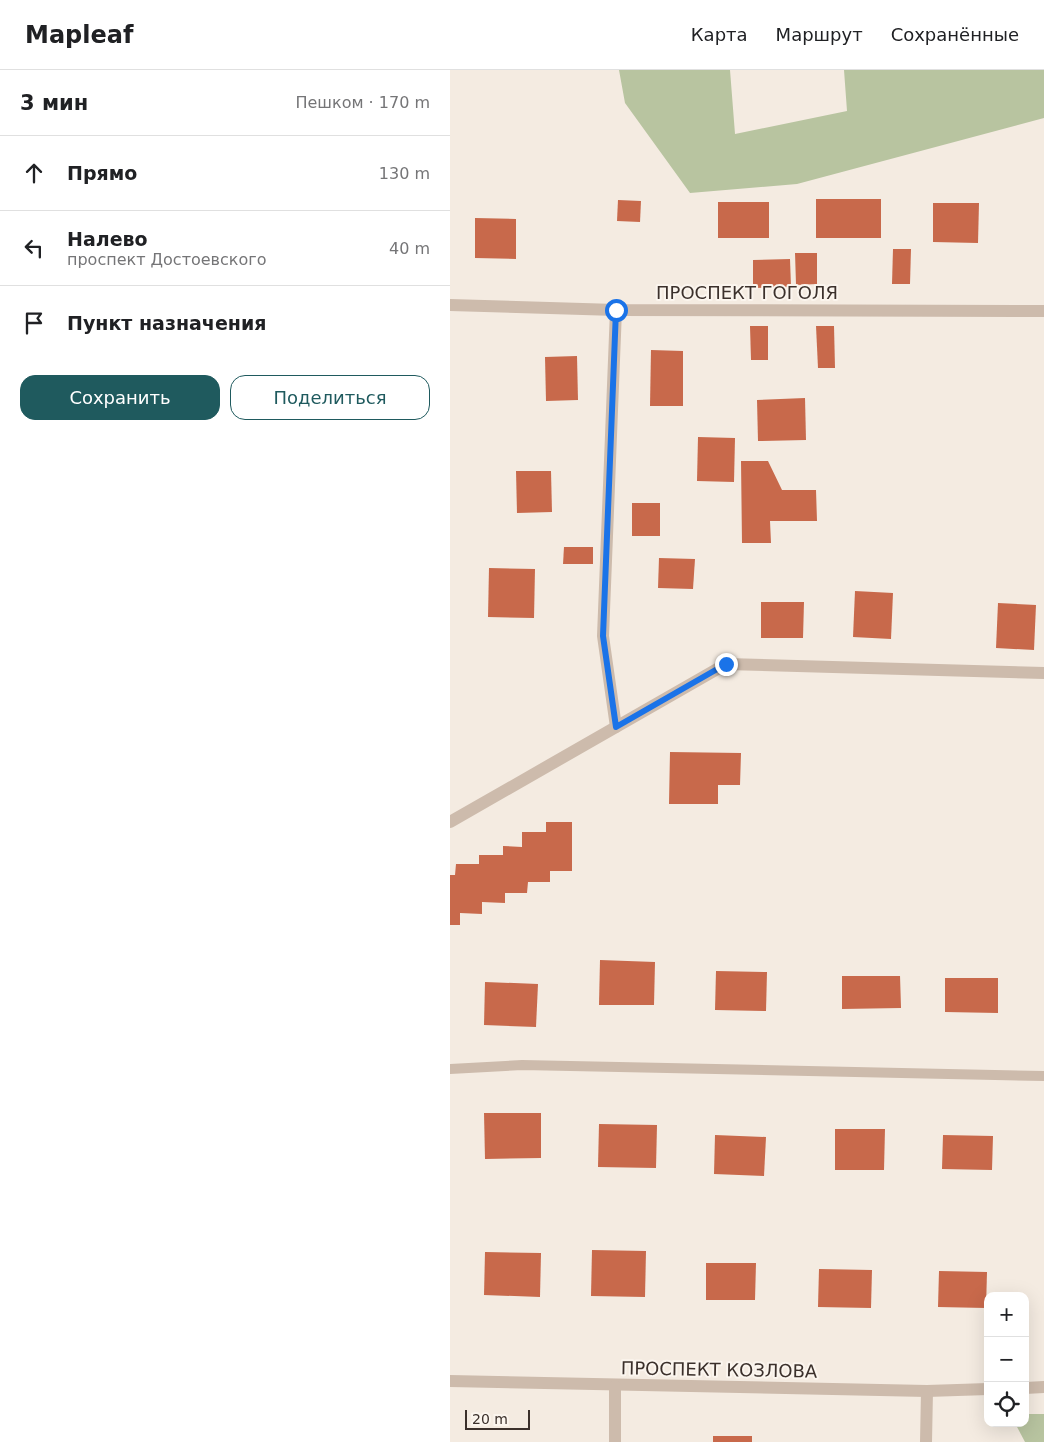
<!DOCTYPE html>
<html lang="ru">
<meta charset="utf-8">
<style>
:root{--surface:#fff;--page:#f6f6f6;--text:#202124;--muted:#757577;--line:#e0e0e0;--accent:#1f5a5e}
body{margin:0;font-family:"DejaVu Sans",sans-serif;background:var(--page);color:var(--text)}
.controls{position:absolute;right:15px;bottom:15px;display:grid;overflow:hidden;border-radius:10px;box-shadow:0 5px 20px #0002}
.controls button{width:45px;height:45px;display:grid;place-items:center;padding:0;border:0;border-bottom:1px solid var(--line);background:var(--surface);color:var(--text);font:25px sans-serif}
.scale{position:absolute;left:15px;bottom:12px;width:65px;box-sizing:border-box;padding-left:5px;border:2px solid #3b302b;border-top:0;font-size:14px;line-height:18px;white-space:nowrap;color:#3b302b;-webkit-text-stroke:4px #fbf5ee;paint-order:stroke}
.stop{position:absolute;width:15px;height:15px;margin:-11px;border:4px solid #1a73e8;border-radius:50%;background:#fff}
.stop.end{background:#1a73e8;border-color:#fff;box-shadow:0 1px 5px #0008}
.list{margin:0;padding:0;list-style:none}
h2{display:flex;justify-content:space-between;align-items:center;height:65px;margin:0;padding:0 20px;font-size:21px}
h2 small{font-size:16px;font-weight:400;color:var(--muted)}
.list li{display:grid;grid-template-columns:32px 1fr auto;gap:15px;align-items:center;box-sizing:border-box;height:75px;padding:0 20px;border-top:1px solid var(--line)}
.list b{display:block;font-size:19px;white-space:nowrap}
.list p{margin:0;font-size:16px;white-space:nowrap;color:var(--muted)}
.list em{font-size:16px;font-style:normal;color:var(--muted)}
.actions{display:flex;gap:10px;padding:15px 20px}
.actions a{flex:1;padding:11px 0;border:1px solid var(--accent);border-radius:15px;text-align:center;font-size:18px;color:var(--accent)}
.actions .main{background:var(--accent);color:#fff}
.icon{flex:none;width:28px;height:28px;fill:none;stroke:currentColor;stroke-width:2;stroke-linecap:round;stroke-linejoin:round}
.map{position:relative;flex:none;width:594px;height:1372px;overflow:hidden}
header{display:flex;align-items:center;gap:30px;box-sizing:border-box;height:70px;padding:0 25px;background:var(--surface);border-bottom:1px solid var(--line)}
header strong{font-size:24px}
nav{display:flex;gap:28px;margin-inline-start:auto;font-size:18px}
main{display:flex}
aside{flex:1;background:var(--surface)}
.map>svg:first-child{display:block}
.green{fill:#b8c4a0}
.building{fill:#c8694b}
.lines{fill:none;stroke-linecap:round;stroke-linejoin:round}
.lane{stroke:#cdbbac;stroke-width:10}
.street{stroke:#cdbbac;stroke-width:12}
.route{stroke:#1a73e8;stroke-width:6}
.labels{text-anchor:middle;stroke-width:4;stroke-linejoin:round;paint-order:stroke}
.street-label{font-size:18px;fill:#3b302b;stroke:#fbf5ee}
</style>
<header>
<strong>Mapleaf</strong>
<nav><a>Карта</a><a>Маршрут</a><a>Сохранённые</a></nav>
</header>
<main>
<aside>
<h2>3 мин<small>Пешком · 170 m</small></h2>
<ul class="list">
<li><svg class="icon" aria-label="ahead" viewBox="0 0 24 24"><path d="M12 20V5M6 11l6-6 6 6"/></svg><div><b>Прямо</b></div><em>130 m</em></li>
<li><svg class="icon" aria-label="left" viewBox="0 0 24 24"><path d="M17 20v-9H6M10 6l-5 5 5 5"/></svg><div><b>Налево</b><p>проспект Достоевского</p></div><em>40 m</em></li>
<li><svg class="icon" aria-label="arrive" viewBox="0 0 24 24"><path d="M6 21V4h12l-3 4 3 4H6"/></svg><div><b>Пункт назначения</b></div></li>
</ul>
<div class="actions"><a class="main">Сохранить</a><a>Поделиться</a></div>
</aside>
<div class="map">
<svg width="594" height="1372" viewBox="0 0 594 1372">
<rect width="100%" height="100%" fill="#f4ebe1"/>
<g class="green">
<polygon points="169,0 280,0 285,64 397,41 394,0 594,0 594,48 347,114 240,123 175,33"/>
<polygon points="575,1344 594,1344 594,1372 575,1372 565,1353 575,1353"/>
</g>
<g class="building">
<rect x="366" y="129" width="65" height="39"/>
<polygon points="168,130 191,131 190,152 167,151"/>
<rect x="268" y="132" width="51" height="36"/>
<polygon points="483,133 529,133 528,173 483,172"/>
<polygon points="25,148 66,149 66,189 25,188"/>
<polygon points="443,179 461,179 460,214 442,214"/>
<polygon points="345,183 367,183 367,214 346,215"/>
<polygon points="340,189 341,217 303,218 303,190"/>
<polygon points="300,256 318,256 318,290 301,290"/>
<polygon points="366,256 384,256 385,298 368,298"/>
<polygon points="201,280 233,281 233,336 200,336"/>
<polygon points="127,286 128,330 96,331 95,287"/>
<polygon points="355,328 356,370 308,371 307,330"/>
<polygon points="248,367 285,368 284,412 247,411"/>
<polygon points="291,391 318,391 332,420 366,420 367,451 320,451 321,473 292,473"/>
<polygon points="66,401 101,401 102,442 67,443"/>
<rect x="182" y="433" width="28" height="33"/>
<polygon points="114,477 143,477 143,494 113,494"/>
<polygon points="209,488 245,489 243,519 208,518"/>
<polygon points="39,498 85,499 84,548 38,547"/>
<polygon points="405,521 443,523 441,569 403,567"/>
<polygon points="311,532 354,532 353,568 311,568"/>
<polygon points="548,533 586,535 584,580 546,578"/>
<polygon points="220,682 291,683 290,715 268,715 268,734 219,734"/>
<polygon points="96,752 122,752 122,801 100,801 100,812 78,812 77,823 55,823 55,833 32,832 32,844 10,843 10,855 0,855 0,805 5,805 6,794 29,794 29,785 53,785 53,776 72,777 72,762 96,762"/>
<polygon points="150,890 205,892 204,935 149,935"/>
<polygon points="266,901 317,902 316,941 265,940"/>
<polygon points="392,906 450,906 451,938 392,939"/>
<polygon points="495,908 548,908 548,943 495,942"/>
<polygon points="35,912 88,914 86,957 34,955"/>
<polygon points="34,1043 91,1043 91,1088 35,1089"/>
<polygon points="149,1054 207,1055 206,1098 148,1097"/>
<polygon points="385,1059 435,1059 434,1100 385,1100"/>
<polygon points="265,1065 316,1067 314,1106 264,1104"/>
<polygon points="493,1065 543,1066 542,1100 492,1099"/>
<polygon points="142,1180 196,1181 195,1227 141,1226"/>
<polygon points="35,1182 91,1183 90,1227 34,1225"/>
<polygon points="256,1193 306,1193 305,1230 256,1230"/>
<polygon points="369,1199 422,1200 421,1238 368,1237"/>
<polygon points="489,1201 537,1202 536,1238 488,1237"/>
<rect x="263" y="1366" width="39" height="6"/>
</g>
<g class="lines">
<polyline class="lane" points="0,999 72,995 594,1006"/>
<g class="street">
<polyline points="0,235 166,240 594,241"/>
<polyline points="166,240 153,566 166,657"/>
<polyline points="0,752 276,594 594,603"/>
<polyline points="0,1311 477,1321 538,1319"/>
<polyline points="575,1318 594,1317"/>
<polyline points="165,1372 165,1316"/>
<polyline points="476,1372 477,1321"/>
</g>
</g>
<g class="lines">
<polyline class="route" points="166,240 153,566 166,657 276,594"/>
</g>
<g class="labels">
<g class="street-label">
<text x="297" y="229">ПРОСПЕКТ ГОГОЛЯ</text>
<text transform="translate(269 1300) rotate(1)" y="6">ПРОСПЕКТ КОЗЛОВА</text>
</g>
</g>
</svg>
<div class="controls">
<button>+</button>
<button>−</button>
<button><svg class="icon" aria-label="locate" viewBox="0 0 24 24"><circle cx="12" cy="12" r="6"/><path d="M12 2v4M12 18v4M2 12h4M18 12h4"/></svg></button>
</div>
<div class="scale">20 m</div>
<div class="stop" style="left:166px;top:240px"></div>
<div class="stop end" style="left:276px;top:594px"></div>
</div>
</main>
